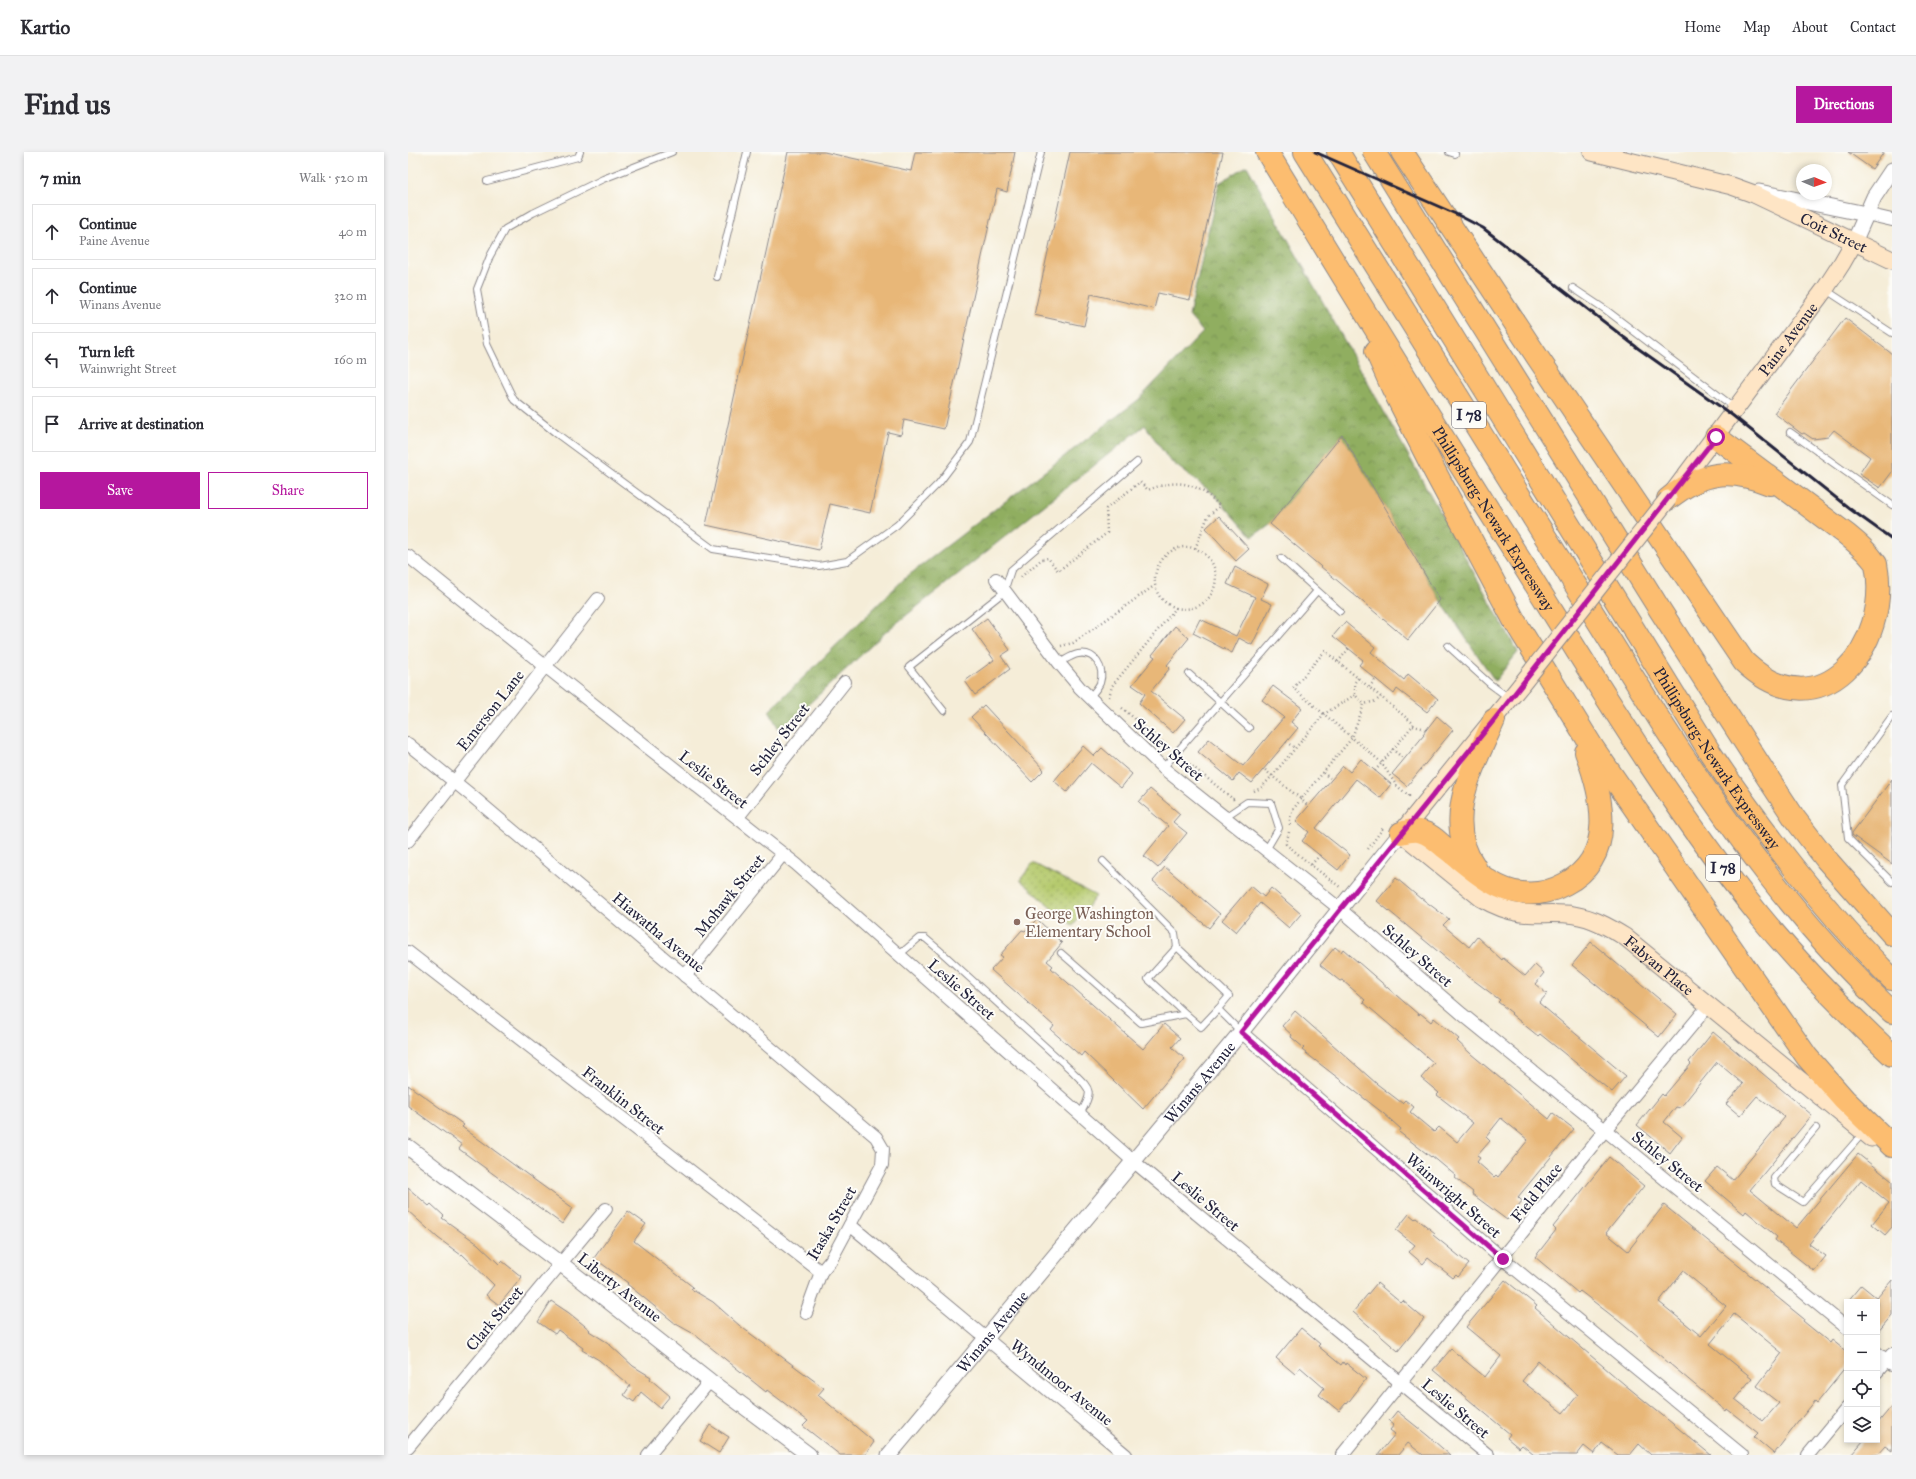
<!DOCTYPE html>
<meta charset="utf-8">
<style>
:root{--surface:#fff;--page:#f2f2f3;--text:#2b2b33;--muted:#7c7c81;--line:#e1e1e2;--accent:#b5179e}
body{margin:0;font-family:"IM FELL Great Primer",serif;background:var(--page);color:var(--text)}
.controls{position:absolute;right:12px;bottom:12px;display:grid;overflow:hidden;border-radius:0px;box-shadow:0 2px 6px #0003}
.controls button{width:36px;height:36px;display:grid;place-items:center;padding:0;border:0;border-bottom:1px solid var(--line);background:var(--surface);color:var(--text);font:20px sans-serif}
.compass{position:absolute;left:1388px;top:12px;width:36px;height:36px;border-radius:50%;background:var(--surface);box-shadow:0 2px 6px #0003;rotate:92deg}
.stop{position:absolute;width:12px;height:12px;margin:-9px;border:3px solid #b5179e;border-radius:50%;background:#fff}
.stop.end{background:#b5179e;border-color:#fff;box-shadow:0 1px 4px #0008}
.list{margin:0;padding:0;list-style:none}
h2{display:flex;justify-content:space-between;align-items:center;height:52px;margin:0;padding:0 16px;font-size:17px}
h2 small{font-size:13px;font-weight:400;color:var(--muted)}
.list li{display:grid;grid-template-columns:26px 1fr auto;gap:12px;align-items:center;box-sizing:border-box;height:56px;margin:0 8px 8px;padding:0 8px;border:1px solid var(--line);border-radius:0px}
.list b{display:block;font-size:15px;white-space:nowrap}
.list p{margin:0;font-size:13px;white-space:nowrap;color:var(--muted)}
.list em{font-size:13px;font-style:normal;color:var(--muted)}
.actions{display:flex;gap:8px;padding:12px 16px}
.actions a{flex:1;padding:9px 0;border:1px solid var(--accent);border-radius:0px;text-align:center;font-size:14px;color:var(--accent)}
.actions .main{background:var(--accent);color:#fff}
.icon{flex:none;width:22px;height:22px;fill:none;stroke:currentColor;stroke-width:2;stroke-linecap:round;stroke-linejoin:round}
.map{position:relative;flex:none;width:1484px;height:1303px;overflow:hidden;border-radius:0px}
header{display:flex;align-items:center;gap:24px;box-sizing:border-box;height:56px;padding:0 20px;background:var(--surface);border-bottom:1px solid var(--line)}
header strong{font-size:19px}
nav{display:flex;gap:22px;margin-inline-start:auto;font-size:14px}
.intro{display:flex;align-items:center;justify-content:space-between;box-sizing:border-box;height:96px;padding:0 24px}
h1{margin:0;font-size:28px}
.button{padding:10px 18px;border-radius:0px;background:var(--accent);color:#fff;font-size:14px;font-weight:700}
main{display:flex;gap:24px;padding:0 24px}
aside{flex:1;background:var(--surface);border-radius:0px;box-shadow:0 2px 6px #0003}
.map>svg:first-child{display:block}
.forest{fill:url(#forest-crowns);stroke:#59684e}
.park{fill:url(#park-dots);stroke:#6c7654}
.building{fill:#e8b778;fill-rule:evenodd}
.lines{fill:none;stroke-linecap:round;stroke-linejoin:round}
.service-casing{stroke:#8c888a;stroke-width:8}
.minor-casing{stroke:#8c888a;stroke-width:14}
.tertiary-casing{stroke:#8c888a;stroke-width:17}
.secondary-casing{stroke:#8c888a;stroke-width:19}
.motorway-casing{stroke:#8c888a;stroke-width:24}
.path{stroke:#8c888a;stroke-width:2.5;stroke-dasharray:1 3;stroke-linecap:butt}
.service{stroke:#fff;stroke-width:6}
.minor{stroke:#fff;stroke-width:12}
.tertiary{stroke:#fff;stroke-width:15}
.secondary{stroke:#fee5c5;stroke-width:17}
.motorway{stroke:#fcbd6f;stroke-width:22}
.rail{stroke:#22223b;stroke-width:3}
.secondary-bridge-casing{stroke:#8c888a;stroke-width:19;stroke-linecap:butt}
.secondary-bridge{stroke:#fee5c5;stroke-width:17}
.route{stroke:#b5179e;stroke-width:5}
.education-dot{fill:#8d6e63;stroke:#fdfcf7;stroke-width:1.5}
.labels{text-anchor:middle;stroke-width:4;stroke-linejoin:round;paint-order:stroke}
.shield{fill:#fdfcf7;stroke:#646373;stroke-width:1}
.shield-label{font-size:15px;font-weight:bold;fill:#22223b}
.street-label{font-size:16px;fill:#22223b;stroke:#fdfcf7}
.education-label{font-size:16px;fill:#785e54;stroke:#fdfcf7;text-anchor:start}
</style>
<header>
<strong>Kartio</strong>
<nav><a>Home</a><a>Map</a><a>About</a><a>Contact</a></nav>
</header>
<div class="intro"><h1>Find us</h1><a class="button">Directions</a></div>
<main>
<aside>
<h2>7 min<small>Walk · 520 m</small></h2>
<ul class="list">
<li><svg class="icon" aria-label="ahead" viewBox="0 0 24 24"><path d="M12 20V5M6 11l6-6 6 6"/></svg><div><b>Continue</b><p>Paine Avenue</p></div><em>40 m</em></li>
<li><svg class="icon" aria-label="ahead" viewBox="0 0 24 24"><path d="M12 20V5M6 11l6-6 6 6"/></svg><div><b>Continue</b><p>Winans Avenue</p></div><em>320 m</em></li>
<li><svg class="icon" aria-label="left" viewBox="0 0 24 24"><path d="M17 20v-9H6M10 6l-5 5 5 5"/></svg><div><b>Turn left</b><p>Wainwright Street</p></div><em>160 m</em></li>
<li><svg class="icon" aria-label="arrive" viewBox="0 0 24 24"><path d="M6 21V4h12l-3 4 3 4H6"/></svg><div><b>Arrive at destination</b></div></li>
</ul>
<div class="actions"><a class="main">Save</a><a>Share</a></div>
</aside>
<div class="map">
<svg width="1484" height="1303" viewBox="0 0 1484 1303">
<defs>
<pattern id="forest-crowns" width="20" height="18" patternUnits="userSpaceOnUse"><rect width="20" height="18" fill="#90ae61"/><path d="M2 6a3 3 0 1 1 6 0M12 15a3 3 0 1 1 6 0" fill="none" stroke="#758d51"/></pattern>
<pattern id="park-dots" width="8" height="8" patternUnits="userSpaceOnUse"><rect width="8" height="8" fill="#b6ca6e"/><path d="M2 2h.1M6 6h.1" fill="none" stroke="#9cad60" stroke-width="1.8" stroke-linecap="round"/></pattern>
</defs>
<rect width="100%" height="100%" fill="#fdfcf7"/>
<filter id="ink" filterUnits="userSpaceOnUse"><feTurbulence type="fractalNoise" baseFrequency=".025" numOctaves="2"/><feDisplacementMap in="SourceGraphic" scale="8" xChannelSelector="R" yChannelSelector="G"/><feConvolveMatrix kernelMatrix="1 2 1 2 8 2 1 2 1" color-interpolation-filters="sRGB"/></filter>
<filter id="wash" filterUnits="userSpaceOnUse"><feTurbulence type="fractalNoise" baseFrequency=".012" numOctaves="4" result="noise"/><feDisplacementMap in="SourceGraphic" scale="16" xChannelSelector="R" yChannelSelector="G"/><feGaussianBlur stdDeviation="0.9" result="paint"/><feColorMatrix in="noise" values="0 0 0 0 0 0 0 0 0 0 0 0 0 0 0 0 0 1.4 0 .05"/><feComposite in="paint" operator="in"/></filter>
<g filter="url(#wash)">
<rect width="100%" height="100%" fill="#f5edd8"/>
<polygon class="forest" points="839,14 1110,500 1087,529 1032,448 934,283 862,372 844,385 806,342 761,308 737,273 480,478 372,579 361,559 497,426 730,248 795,180 781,164 811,31"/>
<polygon class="park" points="625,711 688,744 665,774 612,728"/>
<g id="blocks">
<g class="building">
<polygon points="380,0 416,0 503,19 507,0 607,0 599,40 589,37 536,277 496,268 493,283 480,280 462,361 422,352 411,398 298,373"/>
<polygon points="662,0 815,0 782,148 750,141 746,157 683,142 676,174 626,163"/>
<polygon points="1440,0 1476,0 1464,17"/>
<polygon points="1437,166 1484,202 1484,320 1472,336 1451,322 1462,305 1426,278 1420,285 1405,287 1396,281 1394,282 1366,261"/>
<polygon points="934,283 1032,448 1000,488 862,372"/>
<polygon points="811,364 841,397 828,409 798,376"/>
<polygon points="827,415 860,432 853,447 864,452 844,493 831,486 824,501 785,481 792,467 828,484 847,445 819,432"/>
<polygon points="579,466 602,498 593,504 602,517 567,543 557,529 586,508 564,477"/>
<polygon points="937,470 967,495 963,500 996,528 1000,522 1030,547 1019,560 989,537 986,542 951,513 955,508 925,484"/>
<polygon points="767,474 781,486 759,513 762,516 743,539 777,567 765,581 731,551 737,542 724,533 747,505 744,503"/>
<polygon points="865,534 894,556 883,570 890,576 844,631 831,621 825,629 790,600 801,587 835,614 876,565 854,548"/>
<polygon points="576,553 636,618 624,630 563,565"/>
<polygon points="1029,564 1045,578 999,634 984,622 1016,583 1015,582"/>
<polygon points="675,594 686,604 694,596 724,622 713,636 683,611 659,640 646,629"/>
<polygon points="953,607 983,632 972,646 948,627 908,676 942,703 930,718 894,689 901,680 888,669 935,614 942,620"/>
<polygon points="1484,627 1484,712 1444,683 1444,681"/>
<polygon points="742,637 772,662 765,670 779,681 750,716 736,704 760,674 731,650"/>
<polygon points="757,715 812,762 801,776 745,729"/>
<polygon points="988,726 1013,747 1013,746 1041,767 1035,773 1061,795 1069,785 1094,808 1095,806 1117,824 1127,813 1136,821 1127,832 1139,842 1131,851 1218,924 1204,940 1132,882 1130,884 1103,862 1104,861 1090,850 1092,848 1056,821 969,749"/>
<polygon points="843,734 856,745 863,736 893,762 881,776 852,751 828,780 814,768"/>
<polygon points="629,767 654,791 639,809 645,814 643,816 735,897 756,872 772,886 764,895 777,907 735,957 676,900 673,904 643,878 646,874 583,818 595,805 592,803 614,778 617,779"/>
<polygon points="1183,790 1269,862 1251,885 1164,813"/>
<path d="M927 795 933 800 935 797 1011 863 1012 861 1023 870 1026 866 1051 887 1049 889 1063 902 1141 967 1145 961 1166 977 1110 1045 1114 1049 1099 1068 1064 1042 1065 1040 1047 1026 1048 1024 1024 1004 1023 1005 991 980 993 977 975 961 894 898 896 896 883 885 884 883 874 874 887 859 969 932 994 951 997 948 1006 955 1002 960 1026 980 1031 975 1049 990 1065 971 1029 943 1031 941 1013 926 1026 911 955 850 957 848 934 828 932 829 912 813ZM1093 966 1120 988 1090 1025 1088 1023 1086 1025 1069 1010 1072 1006 1069 1004 1082 989 1078 985Z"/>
<polygon points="1305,880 1404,963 1342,1038 1388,1076 1450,1002 1484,1029 1484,1075 1477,1083 1464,1072 1481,1051 1453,1028 1401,1092 1418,1104 1406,1119 1367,1088 1369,1085 1338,1059 1336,1062 1297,1029 1309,1015 1325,1028 1377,965 1349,944 1332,964 1318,952 1335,932 1309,910 1272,956 1268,955 1256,970 1274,985 1262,1001 1229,973 1254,942 1256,944 1283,912 1281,910"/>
<polygon points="0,933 56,973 54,975 165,1056 154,1072 51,997 54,993 0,954"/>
<path d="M1201 1005 1236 1034 1198 1081 1220 1099 1256 1053 1396 1167 1395 1169 1422 1191 1424 1188 1439 1200V1214L1409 1251 1407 1249 1390 1270 1366 1302 1346 1285 1350 1281 1319 1257 1318 1259 1212 1170 1172 1139 1170 1141 1127 1105 1148 1078 1145 1075ZM1275 1119 1318 1154 1293 1184 1251 1150ZM1326 1162 1374 1201 1349 1234 1371 1251 1355 1269 1327 1247 1344 1226 1302 1192Z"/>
<polygon points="0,1036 21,1054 23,1052 36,1064 34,1066 70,1092 91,1112 94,1109 114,1125 91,1153 78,1143 86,1133 54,1102 53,1103 30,1086 0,1059"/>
<polygon points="220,1059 238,1072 226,1089 285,1135 283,1137 305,1150 332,1174 416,1236 410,1243 466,1290 457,1303 432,1303 395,1274 400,1269 359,1238 358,1240 286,1182 268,1172 219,1132 220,1131 186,1106"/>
<polygon points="1001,1062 1007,1067 1008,1066 1027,1081 1025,1083 1061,1112 1050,1125 1048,1123 1045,1126 1020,1106 1015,1112 1001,1100 1007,1093 988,1078"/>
<path d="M1097 1128 1129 1154 1127 1156 1216 1232 1303 1303H1243L1231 1292 1222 1303H1210L1194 1291 1186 1302 1176 1294 1169 1303H1126L1114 1293 1111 1296 1099 1286 1102 1282 1025 1218 1043 1197 1077 1225 1093 1204 1058 1175ZM1130 1209 1170 1243 1155 1261 1114 1229Z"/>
<polygon points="1484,1128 1484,1163 1469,1181 1469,1150 1439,1150 1453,1133 1469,1146"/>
<polygon points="969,1131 993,1151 995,1149 1016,1167 990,1199 945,1160"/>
<polygon points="143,1149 161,1161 182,1178 181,1179 202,1192 202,1193 225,1214 243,1225 242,1227 262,1244 252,1256 233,1240 226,1250 216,1243 222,1234 191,1208 174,1198 175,1196 150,1178 147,1182 130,1170"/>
<polygon points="893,1176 912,1192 910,1194 933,1213 935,1210 937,1213 938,1211 958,1227 939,1252 938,1251 931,1259 911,1243 916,1236 892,1215 887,1222 868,1206"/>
<polygon points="1484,1254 1484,1299 1477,1294 1469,1303 1443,1303 1456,1288 1469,1288 1469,1272"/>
<polygon points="989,1259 1019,1283 1042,1303 1015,1303 1000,1291 990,1303 970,1303 987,1282 982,1278 986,1273 981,1269"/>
<polygon points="302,1273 321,1285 311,1301 292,1289"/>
</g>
</g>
</g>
<g filter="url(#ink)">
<use href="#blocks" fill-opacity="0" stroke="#8c888a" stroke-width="1"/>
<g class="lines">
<defs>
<g id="service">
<polyline points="264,0 195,27 125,61 97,77 82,104 69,137 79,192 106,248 149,282 305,397 411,414 439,409 489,373 531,331 562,290 633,0"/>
<polyline points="1041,0 1047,2"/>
<polyline points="79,29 170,5 172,0"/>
<polyline points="309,125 339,0"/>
<polyline points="1165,136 1198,158 1327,256"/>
<polyline points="1418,138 1484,181"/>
<polyline points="1382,280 1484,353"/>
<polyline points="873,406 932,459"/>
<polyline points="1040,494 1082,532 1101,546"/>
<path d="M651 511C657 508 664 503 670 502 687 499 697 516 692 531 690 536 685 541 681 546"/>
<polyline points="781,522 841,576"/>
<polyline points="536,559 501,515 596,440 603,418 729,310"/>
<polyline points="1484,564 1434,633 1440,686 1484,730"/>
<polyline points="755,616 909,439"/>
<polyline points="817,665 839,650 863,651 871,676 858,698"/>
<polyline points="695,709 767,781 769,795 740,827 778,862"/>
<polyline points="769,795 821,844 810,857"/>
<polyline points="653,801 733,871 778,862 793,875 810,857 833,880"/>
<path d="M491 803 511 786H517L530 797 663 918C682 937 687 938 672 962"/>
<polyline points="1408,976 1366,1026 1367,1032 1395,1050 1455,981"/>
</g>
<g id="minor">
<polyline points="1458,62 1484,68"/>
<path d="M0 404C128 508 258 610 388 712L725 1009 1080 1303"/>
<polyline points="588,427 651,511 672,536 755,616 932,757 1054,862 1197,978 1439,1176"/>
<polyline points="0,592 64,644 468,985 475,997 474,1013 423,1108 413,1120 398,1161"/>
<polyline points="330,665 437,530"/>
<polyline points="0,689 190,447"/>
<polyline points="0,800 413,1120"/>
<polyline points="277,824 375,702"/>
<polyline points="833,880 1095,1107 1334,1303"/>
<polyline points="442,1073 718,1303"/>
<polyline points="1469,1201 1484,1213"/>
<polyline points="1469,1220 1484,1202"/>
<polyline points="0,1295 198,1057"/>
<polyline points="240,1303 302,1229"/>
<polyline points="934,1303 1197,978 1301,853"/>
<polyline points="1400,1303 1439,1256"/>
</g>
<g id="tertiary">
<polyline points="1351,40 1458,62"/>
<polyline points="1446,90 1466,45 1484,18"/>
<polyline points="0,995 152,1111 302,1229 401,1303"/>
<path id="s1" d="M481 1303 833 880 993 681"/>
</g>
<g id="secondary">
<path id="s2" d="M1184 0 1324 34 1346 42 1484 108"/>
<path id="s3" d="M1266 339 1417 137 1434 111 1446 90"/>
<path id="s4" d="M1113 533 993 681 1073 746C1085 753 1099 759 1113 761 1131 763 1149 760 1166 763 1185 766 1201 775 1217 785L1463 986"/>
</g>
<g id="motorway">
<path id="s5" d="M859 0C944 140 1031 280 1119 419 1192 536 1264 655 1351 763 1392 813 1437 859 1484 903"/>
<path d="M897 0 1253 570C1320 674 1393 775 1484 860"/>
<path id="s6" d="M930 0 1303 602C1357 683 1416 758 1484 827"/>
<polyline points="966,0 1252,458 1358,623 1387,667 1418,707 1484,782"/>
<path d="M994 0 1130 206 1336 510C1412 582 1484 494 1468 412 1460 400 1449 391 1438 382L1308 285"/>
<polyline points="968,199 984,235 1026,318 1106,468 1185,596 1399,905 1436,947 1484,994"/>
<path d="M1260 347C1295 319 1321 316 1362 332"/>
<path d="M993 681C1000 679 1006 677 1014 680 1022 682 1029 689 1036 695 1059 712 1084 738 1113 741 1128 743 1144 739 1157 732 1209 705 1195 645 1178 600"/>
<path d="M1067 715C1033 668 1066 614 1086 568"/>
</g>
</defs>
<use href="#service" class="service-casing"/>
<use href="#minor" class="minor-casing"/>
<use href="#tertiary" class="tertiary-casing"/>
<use href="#secondary" class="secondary-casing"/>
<use href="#motorway" class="motorway-casing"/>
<g class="path">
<path d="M613 425 634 407 640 406 650 419 699 381 698 357 732 330 740 338C770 326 789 330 812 354L800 364 787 397"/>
<polyline points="653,494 665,491 746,434"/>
<polyline points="930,510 941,496"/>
<polyline points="950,526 947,530 947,543 956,552"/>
<polyline points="961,535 968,527"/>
<polyline points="947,543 916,562 864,624 893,647 944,586 956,552 968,549 973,545"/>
<path d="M701 545 704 534 768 456C810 464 822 411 788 397 757 385 732 430 757 450 760 453 765 454 768 456"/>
<polyline points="714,556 761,595"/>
<polyline points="1005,574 1014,576 1017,578"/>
<polyline points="878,590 887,596"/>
<polyline points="984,597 995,606"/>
<polyline points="775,607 825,647 826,646"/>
<polyline points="967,619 1006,572 917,499 885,536 973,610 988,633 1001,644 1000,645"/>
<polyline points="915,621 922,626"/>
<polyline points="846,639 853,636 864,624 856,617"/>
<path d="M882 673C881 661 886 656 893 647L899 653"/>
<polyline points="881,680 878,692 903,713"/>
<polyline points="960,697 975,676"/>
<polyline points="912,703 903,713 932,735"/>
</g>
<use href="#service" class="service"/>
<use href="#minor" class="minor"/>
<use href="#tertiary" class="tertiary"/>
<use href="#secondary" class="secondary"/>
<use href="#motorway" class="motorway"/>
<polyline class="rail" points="907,0 1050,63 1075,76 1231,197 1324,263 1442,357 1484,387"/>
<defs>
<polyline id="secondary-bridge" points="1113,533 1260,347"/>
</defs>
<use href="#secondary-bridge" class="secondary-bridge-casing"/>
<use href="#secondary-bridge" class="secondary-bridge"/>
</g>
</g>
<g class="lines" filter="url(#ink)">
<polyline class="route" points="1095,1107 833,880 1086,568 1308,285"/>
</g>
<circle class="education-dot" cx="609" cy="770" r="4"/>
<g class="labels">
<g class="shield">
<rect x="1044" y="250" width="34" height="26" rx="3"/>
<rect x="1298" y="703" width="34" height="26" rx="3"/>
</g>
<g class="shield-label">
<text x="1061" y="268">I 78</text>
<text x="1315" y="721">I 78</text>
</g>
<g class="street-label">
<text dy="6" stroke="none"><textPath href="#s2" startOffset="256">Coit Street</textPath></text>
<text dy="6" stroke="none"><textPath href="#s3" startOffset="190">Paine Avenue</textPath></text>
<text dy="6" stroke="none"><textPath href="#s5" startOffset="431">Phillipsburg-Newark Expressway</textPath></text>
<text transform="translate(82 558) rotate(-52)" y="6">Emerson Lane</text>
<text transform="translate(371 587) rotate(-52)" y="6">Schley Street</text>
<text transform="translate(761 597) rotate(41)" y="6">Schley Street</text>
<text dy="6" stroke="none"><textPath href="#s6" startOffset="715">Phillipsburg-Newark Expressway</textPath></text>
<text transform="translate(306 627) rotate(38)" y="6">Leslie Street</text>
<text transform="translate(321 743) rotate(-51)" y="6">Mohawk Street</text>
<text transform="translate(251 780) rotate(40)" y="6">Hiawatha Avenue</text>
<text transform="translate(1010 803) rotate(41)" y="6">Schley Street</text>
<text dy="6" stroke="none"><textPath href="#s4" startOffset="490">Fabyan Place</textPath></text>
<text transform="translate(554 837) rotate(41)" y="6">Leslie Street</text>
<text dy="6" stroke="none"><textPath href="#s1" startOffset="485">Winans Avenue</textPath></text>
<text transform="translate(216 948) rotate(38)" y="6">Franklin Street</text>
<text transform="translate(1260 1009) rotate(39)" y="6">Schley Street</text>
<text transform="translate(1128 1040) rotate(-51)" y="6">Field Place</text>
<text transform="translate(1046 1043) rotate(41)" y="6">Wainwright Street</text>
<text transform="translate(798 1049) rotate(40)" y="6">Leslie Street</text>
<text transform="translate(423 1071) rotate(-60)" y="6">Itaska Street</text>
<text transform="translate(212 1135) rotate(38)" y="6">Liberty Avenue</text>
<text transform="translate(86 1166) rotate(-50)" y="6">Clark Street</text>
<text dy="6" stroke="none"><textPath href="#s1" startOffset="161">Winans Avenue</textPath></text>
<text transform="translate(654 1230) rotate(39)" y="6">Wyndmoor Avenue</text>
<text transform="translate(1048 1256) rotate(40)" y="6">Leslie Street</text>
</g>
<g class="education-label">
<text x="617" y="767">George Washington<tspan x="617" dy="18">Elementary School</tspan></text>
</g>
</g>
</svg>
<div class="controls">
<button>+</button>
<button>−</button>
<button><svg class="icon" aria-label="locate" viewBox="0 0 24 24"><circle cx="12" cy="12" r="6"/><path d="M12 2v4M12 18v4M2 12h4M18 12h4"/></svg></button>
<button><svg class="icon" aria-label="layers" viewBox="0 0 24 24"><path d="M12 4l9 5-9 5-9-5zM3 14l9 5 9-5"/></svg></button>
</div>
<svg class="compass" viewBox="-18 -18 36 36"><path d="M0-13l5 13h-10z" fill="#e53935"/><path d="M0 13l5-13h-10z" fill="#7c7c81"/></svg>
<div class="stop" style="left:1308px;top:285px"></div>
<div class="stop end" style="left:1095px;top:1107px"></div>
</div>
</main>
